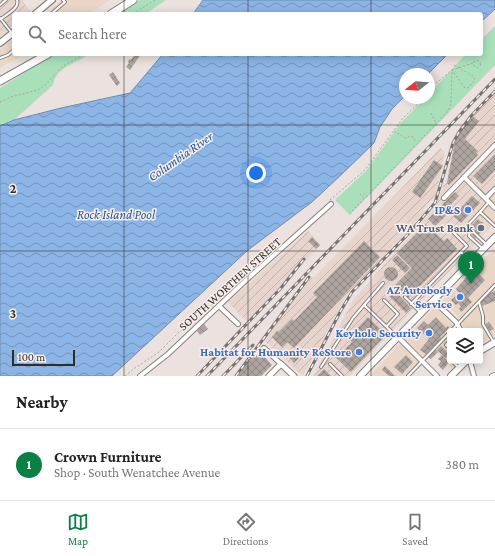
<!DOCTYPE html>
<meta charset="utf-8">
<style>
:root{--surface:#fff;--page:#f6f6f6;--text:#222;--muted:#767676;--line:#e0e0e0;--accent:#0b8043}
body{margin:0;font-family:"Crimson Pro",serif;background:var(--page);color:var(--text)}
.controls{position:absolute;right:12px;bottom:12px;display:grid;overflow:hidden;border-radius:4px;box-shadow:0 2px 10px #0003}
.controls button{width:36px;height:36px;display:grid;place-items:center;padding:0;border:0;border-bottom:1px solid var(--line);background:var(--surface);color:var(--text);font:20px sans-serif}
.compass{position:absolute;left:399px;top:68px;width:36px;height:36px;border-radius:50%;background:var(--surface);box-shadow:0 2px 10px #0003;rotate:253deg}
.scale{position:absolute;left:12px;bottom:10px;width:63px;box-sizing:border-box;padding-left:4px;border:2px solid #302c2b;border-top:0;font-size:11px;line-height:14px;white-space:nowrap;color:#302c2b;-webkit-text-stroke:3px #f9eeeb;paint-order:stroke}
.you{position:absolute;left:256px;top:173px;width:14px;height:14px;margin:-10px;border:3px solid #fff;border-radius:50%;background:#1a73e8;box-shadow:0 0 0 6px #1a73e833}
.badge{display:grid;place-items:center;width:26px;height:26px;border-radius:50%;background:var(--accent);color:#fff;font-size:13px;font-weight:700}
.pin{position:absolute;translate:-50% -33px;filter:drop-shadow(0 1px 2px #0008)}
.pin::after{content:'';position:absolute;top:21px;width:14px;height:12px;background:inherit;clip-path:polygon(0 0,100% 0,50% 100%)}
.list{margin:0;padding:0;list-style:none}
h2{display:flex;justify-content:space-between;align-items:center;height:52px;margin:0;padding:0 16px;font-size:17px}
h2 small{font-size:13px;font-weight:400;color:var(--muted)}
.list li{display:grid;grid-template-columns:26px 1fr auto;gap:12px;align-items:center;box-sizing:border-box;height:72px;padding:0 16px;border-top:1px solid var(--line)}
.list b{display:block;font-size:15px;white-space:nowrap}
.list p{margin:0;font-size:13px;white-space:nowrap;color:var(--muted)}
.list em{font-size:13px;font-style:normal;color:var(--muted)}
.icon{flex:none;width:22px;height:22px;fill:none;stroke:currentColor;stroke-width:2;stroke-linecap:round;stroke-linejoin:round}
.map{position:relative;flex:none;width:495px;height:376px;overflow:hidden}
.search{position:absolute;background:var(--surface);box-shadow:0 2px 10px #0003;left:12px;right:12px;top:12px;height:44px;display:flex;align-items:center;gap:10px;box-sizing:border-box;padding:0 14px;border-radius:4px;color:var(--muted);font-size:15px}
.sheet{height:124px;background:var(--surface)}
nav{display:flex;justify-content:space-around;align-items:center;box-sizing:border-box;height:56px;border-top:1px solid var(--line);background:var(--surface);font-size:11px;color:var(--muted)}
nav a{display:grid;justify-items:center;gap:2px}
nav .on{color:var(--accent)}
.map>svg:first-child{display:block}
.commercial{fill:#e9d6c6}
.industrial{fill:url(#industrial-furrows)}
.park{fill:#a9e0ba}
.water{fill:url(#water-waves);stroke:#708cae}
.building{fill:url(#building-cross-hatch)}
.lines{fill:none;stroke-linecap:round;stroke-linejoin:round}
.service-casing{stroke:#89807d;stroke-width:4}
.minor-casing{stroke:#89807d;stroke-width:6}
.tertiary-casing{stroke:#89807d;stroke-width:7}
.secondary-casing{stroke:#89807d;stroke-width:8}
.primary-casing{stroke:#89807d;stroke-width:8}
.trunk-casing{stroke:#89807d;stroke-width:9}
.path{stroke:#ada5a3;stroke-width:1;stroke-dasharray:2 2;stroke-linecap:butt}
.service{stroke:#fff;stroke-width:2}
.minor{stroke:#fff;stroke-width:4}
.tertiary{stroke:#fff;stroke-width:5}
.secondary{stroke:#fff;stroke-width:5.5}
.primary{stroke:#fff;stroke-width:6}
.trunk{stroke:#fff;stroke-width:7}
.rail-casing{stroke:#787270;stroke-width:3}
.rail{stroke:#f9eeeb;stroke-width:1.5;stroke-dasharray:4.5;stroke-linecap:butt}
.path-bridge{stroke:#ada5a3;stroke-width:1;stroke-dasharray:2 2;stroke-linecap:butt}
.grid{fill:none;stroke:#302c2b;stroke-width:1;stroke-opacity:0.55}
.shop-dot{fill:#3f7fe0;stroke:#f9eeeb;stroke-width:1.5}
.service-dot{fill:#5c6f8a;stroke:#f9eeeb;stroke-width:1.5}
.labels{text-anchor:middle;stroke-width:3;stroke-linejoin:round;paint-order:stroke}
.shop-label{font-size:12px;font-weight:bold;fill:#366cbe;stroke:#f9eeeb;text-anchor:end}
.service-label{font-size:12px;font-weight:bold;fill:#4e5e75;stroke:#f9eeeb;text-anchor:end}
.street-label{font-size:12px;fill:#302c2b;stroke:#f9eeeb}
.water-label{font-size:13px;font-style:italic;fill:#1e5793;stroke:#f9eeeb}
.grid-label{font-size:13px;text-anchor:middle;font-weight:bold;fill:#302c2b;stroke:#f9eeeb;stroke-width:3;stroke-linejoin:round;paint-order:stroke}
</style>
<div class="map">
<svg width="495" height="376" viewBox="0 0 495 376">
<defs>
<pattern id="industrial-furrows" width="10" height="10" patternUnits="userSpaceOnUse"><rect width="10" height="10" fill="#e6d4cd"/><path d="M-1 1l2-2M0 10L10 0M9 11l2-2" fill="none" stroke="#c6b6b0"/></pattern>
<pattern id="water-waves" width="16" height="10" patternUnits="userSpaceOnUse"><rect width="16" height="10" fill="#8bb5e6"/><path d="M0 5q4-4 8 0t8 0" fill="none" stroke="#7293bb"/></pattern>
<pattern id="building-cross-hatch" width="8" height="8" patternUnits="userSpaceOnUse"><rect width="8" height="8" fill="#ada4a0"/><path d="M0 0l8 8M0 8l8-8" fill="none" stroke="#8d8683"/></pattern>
</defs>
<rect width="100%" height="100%" fill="#ebe1de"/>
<g class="commercial">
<polygon points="62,0 110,0 89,14 44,14"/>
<polygon points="14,38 14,54 24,54 0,68 0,49"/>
<polygon points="495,189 495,223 475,244 458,227"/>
<polygon points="495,248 495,334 480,344 480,331 466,331 464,326 458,316 443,301"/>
<polygon points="435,307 453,326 455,331 450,331 450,361 457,361 452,367 435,351 411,376 369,376"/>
</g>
<g class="industrial">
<polygon points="0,0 22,0 30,11 26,14 14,14 14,24 0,36"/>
<polygon points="495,92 495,189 458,227 475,244 350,376 313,376 354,299 435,208 444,184 446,183 456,136 471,117"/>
<polygon points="440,148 445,152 436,195 423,210 425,212 345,298 303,376 264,340 312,277 313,278 400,190"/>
<polygon points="308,231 321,245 246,321 228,302"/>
</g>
<g class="park">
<polygon points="140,0 166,0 145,14 118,14"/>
<polygon points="495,26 495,65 350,215 335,200 366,171 400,124 425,98 429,98 429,94 466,54 481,54 481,40"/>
<path d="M55 54H88C77 65 57 65 53 85L14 120 0 126V88Z"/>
</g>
<g class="water">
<polygon points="203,0 495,0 495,9 481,22 481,14 193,14"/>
<polygon points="163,54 448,54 428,74 405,74 405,96 392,109 380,127 374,143 342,174 312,202 248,250 112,376 0,376 0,126 14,120 61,108 130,93"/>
</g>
<g class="building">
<polygon points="135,54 141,54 130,70 126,67 129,63 128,62 129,59 131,60"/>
<polygon points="113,72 120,83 117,86 109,75"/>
<polygon points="472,116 479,121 465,139 478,151 476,153 478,155 449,185 447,183 456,137"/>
<polygon points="495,154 495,170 482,184 473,176"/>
<polygon points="434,160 443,166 420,198 412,192"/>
<polygon points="455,192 459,196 446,209 448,211 450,208 452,210 435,226 428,219"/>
<polygon points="472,196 480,203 461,223 453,216"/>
<polygon points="478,219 481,222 483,222 483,225 486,228 475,238 471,234 476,229 472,225"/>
<polygon points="426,224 444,241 447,238 457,249 408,298 396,285 412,268 397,253"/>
<polygon points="312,237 320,245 316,249 308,241"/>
<polygon points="364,241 380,257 294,348 287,342 282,347 272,337 277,331 279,332 292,319 294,321 317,297 313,293"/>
<polygon points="397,255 410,268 405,273 392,260"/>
<circle cx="391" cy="274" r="7"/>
<polygon points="474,269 485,280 468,298 472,302 461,312 459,309 461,307 458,303 456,305 451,300 459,293 456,289"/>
<polygon points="394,290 411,308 406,313 389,296"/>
<polygon points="495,291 495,301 482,306 481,302 490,293"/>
<polygon points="368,317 386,335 351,372 335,357 342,350 343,351 352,342 348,338"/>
<polygon points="436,317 446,328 448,326 449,328 440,337 442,339 426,354 420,350 429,339 417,328 424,321 428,325"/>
<polygon points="489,322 494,329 490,331 485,324"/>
<polygon points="204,324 208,329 200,335 197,331"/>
<polygon points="441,346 449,354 447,357 446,358 437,350"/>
<polygon points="296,348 303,354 294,363 288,356"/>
<polygon points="435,349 438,352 431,359 428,357"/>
<polygon points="260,352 272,365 261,376 238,376 250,359 255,354 256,356"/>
<polygon points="406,355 413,362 402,374 394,367"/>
<polygon points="442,355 449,362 443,370 438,365 441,361 438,359"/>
<polygon points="385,366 395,376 389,376 382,370"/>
<polygon points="324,369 331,376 317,376"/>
</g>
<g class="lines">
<defs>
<g id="service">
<polyline points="0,5 6,0"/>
<polyline points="51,14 65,2 63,0"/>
<polyline points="0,18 11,32"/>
<path d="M1 19C7 14 20 8 17 0"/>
<polyline points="0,58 8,55 14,50"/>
<polyline points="488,203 480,212 495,226"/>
<polyline points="480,212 467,226 487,245"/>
<polyline points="470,229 469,236 482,248"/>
<polyline points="453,232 467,246 461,252"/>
<polyline points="405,297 421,313"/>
<polyline points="384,300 398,314 387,326"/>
<polyline points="479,302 483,316 483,324 493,341"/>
<polyline points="411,304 461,252 470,261"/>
<polyline points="364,305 396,336"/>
<polyline points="451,331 495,285"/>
<polyline points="450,340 446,345 450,349"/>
<polyline points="450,358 450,359"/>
<polyline points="452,361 458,367"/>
<polyline points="330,364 342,376"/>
<polyline points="321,367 353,318 383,283"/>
<polyline points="408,376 450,332"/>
</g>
<g id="minor">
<polyline points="464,177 495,208"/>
<polyline points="444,198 495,145"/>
<polyline points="486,198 495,189"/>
<polyline points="434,301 456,322 461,331"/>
<polyline points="219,306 238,324"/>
<polyline points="398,337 437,376"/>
<polyline points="264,348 281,364"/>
<polyline points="470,361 474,376"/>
<polyline points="140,376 168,354 244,282 331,204"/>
<polyline points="492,376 495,375"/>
</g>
<polyline id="tertiary" points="269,376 281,364 294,376"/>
<g id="secondary">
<polyline points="35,14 52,0"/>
<polyline points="0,43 14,32"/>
</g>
<g id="primary">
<polyline points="480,351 495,342"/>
<polyline points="360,376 495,237"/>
<polyline points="451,376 466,361"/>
</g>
<g id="trunk">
<polyline points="111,14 133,0"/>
<polyline points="0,81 48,54"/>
</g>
</defs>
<use href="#service" class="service-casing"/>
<use href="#minor" class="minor-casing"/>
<use href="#tertiary" class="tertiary-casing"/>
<use href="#secondary" class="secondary-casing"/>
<use href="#primary" class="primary-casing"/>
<use href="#trunk" class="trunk-casing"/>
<g class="path">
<polyline points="133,14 155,0"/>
<circle cx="477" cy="64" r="3.5"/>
<polyline points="429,93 435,84 452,70 460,81"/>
<polyline points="0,102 11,97 38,90 44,86 63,66 85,54"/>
<polyline points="431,113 436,123"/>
<polyline points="394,131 405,138 410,136 413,137 416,143"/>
<polyline points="360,194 364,198 367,196 448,111 451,104 452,70 473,63"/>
<polyline points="330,200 365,170 403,118 424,98"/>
<polyline points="352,211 364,199"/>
<polyline points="125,376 135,368 159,352 177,334 215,302 226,290 282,241"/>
</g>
<use href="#service" class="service"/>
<use href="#minor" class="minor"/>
<use href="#tertiary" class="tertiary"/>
<use href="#secondary" class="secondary"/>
<use href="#primary" class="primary"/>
<use href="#trunk" class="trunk"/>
<defs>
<g id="rail">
<polyline points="197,376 281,288 304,259"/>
<polyline points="207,376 495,79"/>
<polyline points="223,376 253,345"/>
<polyline points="236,376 309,277"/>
<polyline points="307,376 340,312 352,292 410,232 435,203 453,143 459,132 471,116 495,91"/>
</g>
</defs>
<use href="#rail" class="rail-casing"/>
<use href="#rail" class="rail"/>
<polyline class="path-bridge" points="454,65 473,76 475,80 468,88 464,87 460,81"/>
</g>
<path class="grid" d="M124 0V14M248 0V14M371 0V14M124 54V376M248 54V376M371 54V376M0 125H495M0 251H495"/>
<g class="shop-dot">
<circle cx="468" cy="210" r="4"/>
<circle cx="460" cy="297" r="4"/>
<circle cx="429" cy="333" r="4"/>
<circle cx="359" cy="352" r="4"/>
</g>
<circle class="service-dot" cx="481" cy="228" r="4"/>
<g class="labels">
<g class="shop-label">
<text x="460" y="214">IP&amp;S</text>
<text x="452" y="294">AZ Autobody<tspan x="452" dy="14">Service</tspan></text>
<text x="421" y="337">Keyhole Security</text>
<text x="351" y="356">Habitat for Humanity ReStore</text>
</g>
<g class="service-label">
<text x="473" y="232">WA Trust Bank</text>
</g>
<g class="street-label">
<text transform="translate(230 284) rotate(-42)" y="4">SOUTH WORTHEN STREET</text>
</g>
<g class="water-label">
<text transform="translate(180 156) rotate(-35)" y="5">Columbia River</text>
<text x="116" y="219">Rock Island Pool</text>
</g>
</g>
<g class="grid-label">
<text x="13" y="193">2</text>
<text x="13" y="318">3</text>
</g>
</svg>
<div class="controls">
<button><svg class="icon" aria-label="layers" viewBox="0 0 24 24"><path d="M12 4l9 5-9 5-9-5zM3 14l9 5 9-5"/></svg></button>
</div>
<svg class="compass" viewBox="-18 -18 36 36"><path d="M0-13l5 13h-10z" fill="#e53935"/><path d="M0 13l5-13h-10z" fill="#767676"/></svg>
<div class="scale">100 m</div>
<div class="you"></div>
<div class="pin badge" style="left:471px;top:284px">1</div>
<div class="search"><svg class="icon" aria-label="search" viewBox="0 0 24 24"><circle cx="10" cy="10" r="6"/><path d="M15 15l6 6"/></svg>Search here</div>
</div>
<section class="sheet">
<h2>Nearby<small></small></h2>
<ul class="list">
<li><span class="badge">1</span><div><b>Crown Furniture</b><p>Shop · South Wenatchee Avenue</p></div><em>380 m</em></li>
</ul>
</section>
<nav>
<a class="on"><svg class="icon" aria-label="map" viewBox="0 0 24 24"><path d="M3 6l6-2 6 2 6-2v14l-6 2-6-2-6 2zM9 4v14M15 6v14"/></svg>Map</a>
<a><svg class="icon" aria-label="directions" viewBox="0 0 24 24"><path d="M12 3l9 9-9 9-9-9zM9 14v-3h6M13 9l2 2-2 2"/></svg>Directions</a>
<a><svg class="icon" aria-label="saved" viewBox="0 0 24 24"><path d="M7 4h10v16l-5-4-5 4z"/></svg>Saved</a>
</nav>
